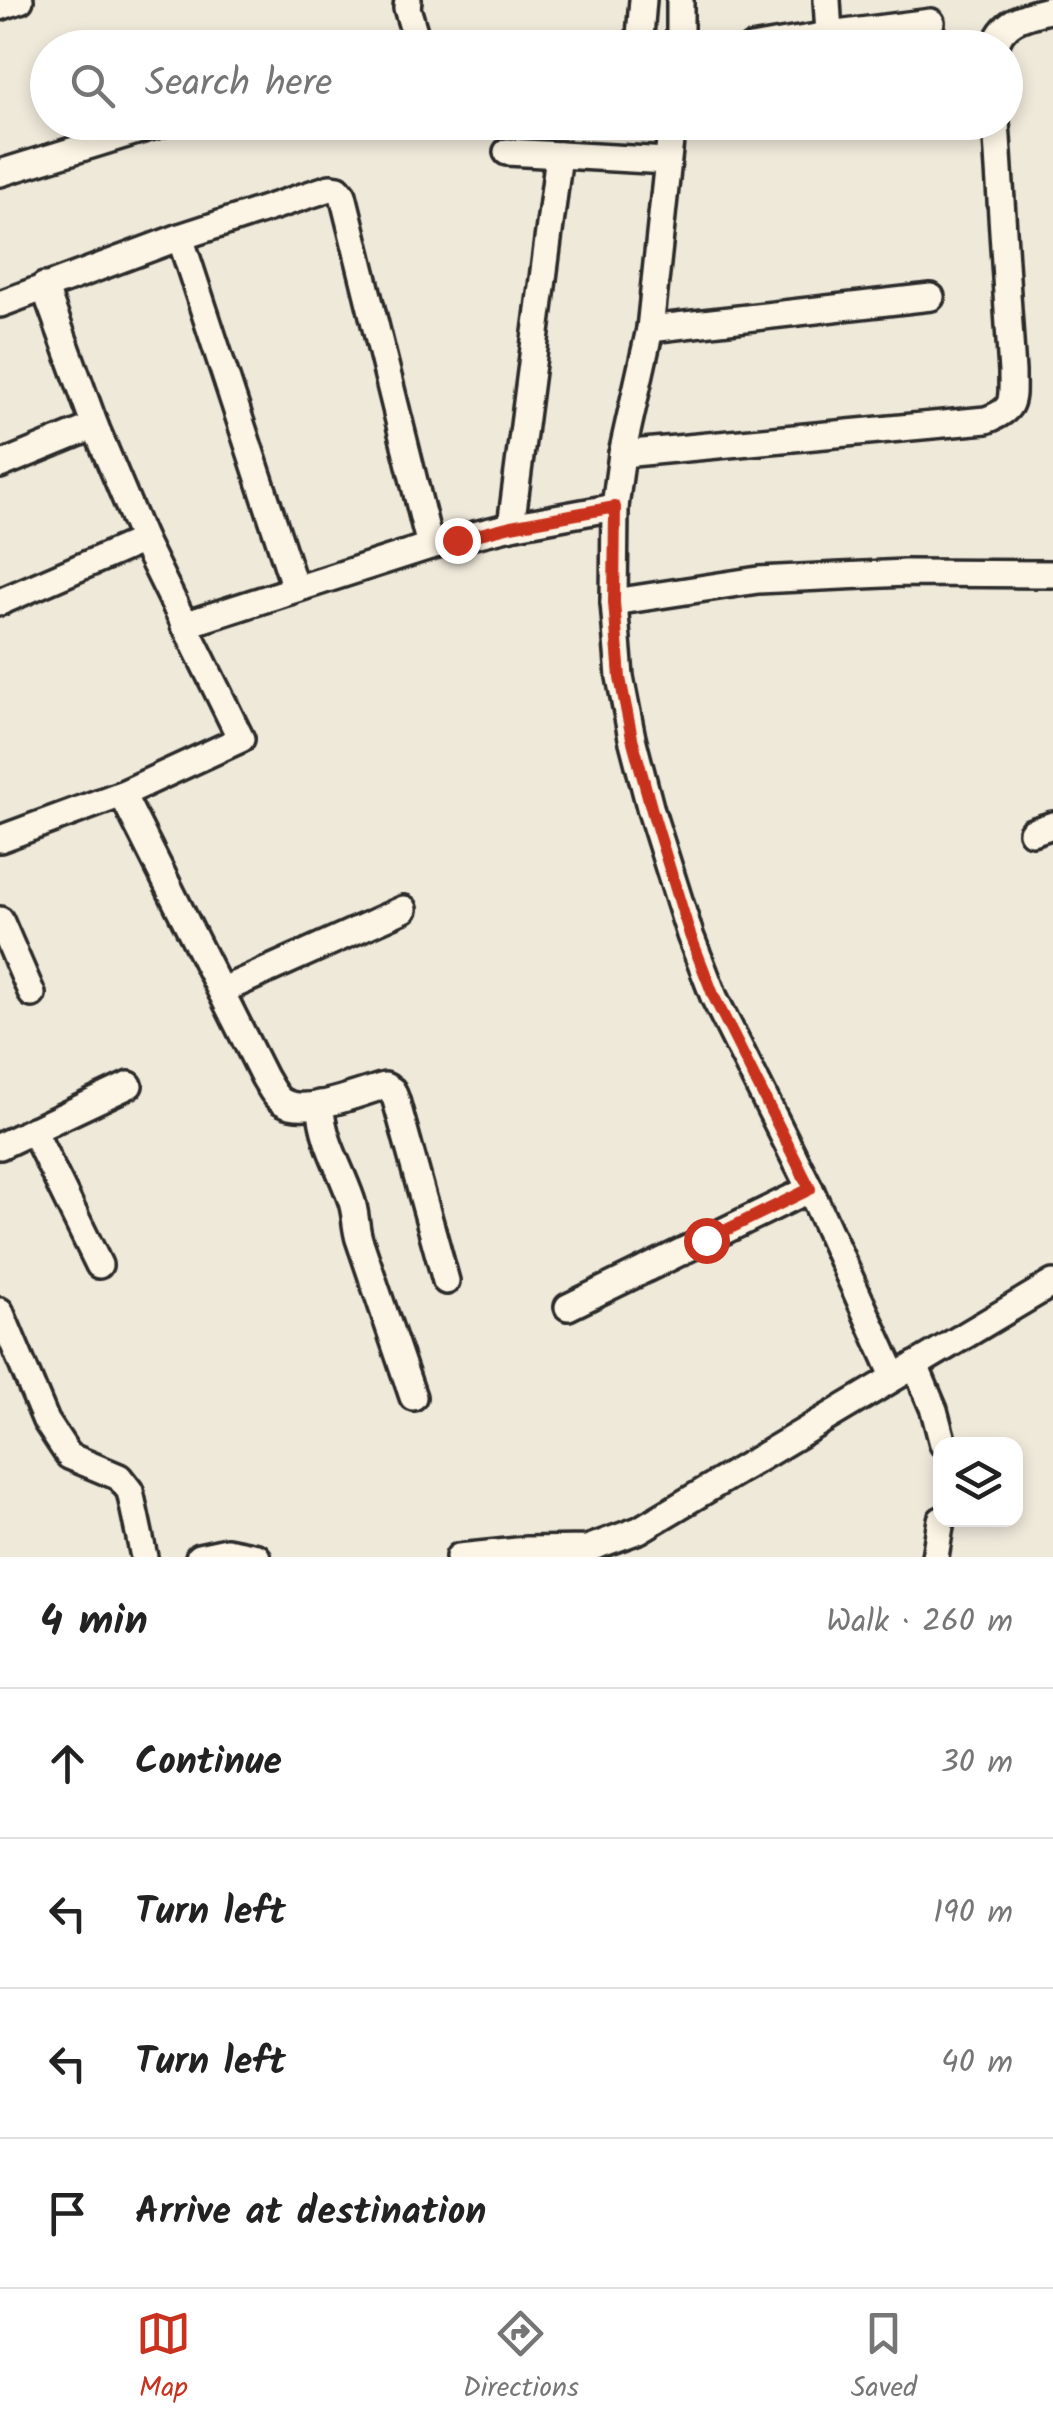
<!DOCTYPE html>
<meta charset="utf-8">
<style>
:root{--surface:#fff;--page:#f6f6f6;--text:#222;--muted:#767676;--line:#e0e0e0;--accent:#c8321e}
body{margin:0;font-family:Kalam,sans-serif;background:var(--page);color:var(--text)}
.controls{position:absolute;right:30px;bottom:30px;display:grid;overflow:hidden;border-radius:20px;box-shadow:0 5px 15px #0003}
.controls button{width:90px;height:90px;display:grid;place-items:center;padding:0;border:0;border-bottom:2px solid var(--line);background:var(--surface);color:var(--text);font:50px sans-serif}
.stop{position:absolute;width:30px;height:30px;margin:-22px;border:8px solid #c8321e;border-radius:50%;background:#fff}
.stop.end{background:#c8321e;border-color:#fff;box-shadow:0 2px 10px #0008}
.list{margin:0;padding:0;list-style:none}
h2{display:flex;justify-content:space-between;align-items:center;height:130px;margin:0;padding:0 40px;font-size:42px}
h2 small{font-size:32px;font-weight:400;color:var(--muted)}
.list li{display:grid;grid-template-columns:65px 1fr auto;gap:30px;align-items:center;box-sizing:border-box;height:150px;padding:0 40px;border-top:2px solid var(--line)}
.list b{display:block;font-size:38px;white-space:nowrap}
.list em{font-size:32px;font-style:normal;color:var(--muted)}
.icon{flex:none;width:55px;height:55px;fill:none;stroke:currentColor;stroke-width:2;stroke-linecap:round;stroke-linejoin:round}
.map{position:relative;flex:none;width:1053px;height:1557px;overflow:hidden}
.search{position:absolute;background:var(--surface);box-shadow:0 5px 15px #0003;left:30px;right:30px;top:30px;height:110px;display:flex;align-items:center;gap:25px;box-sizing:border-box;padding:0 35px;border-radius:55px;color:var(--muted);font-size:38px}
.sheet{height:730px;background:var(--surface)}
nav{display:flex;justify-content:space-around;align-items:center;box-sizing:border-box;height:140px;border-top:2px solid var(--line);background:var(--surface);font-size:28px;color:var(--muted)}
nav a{display:grid;justify-items:center;gap:5px}
nav .on{color:var(--accent)}
.map>svg:first-child{display:block}
.lines{fill:none;stroke-linecap:round;stroke-linejoin:round}
.minor-casing{stroke:#2b2b2b;stroke-width:32}
.minor{stroke:#fcf5e5;stroke-width:25}
.route{stroke:#c8321e;stroke-width:12}
</style>
<div class="map">
<svg width="1053" height="1557" viewBox="0 0 1053 1557">
<rect width="100%" height="100%" fill="#efe9da"/>
<filter id="ink" filterUnits="userSpaceOnUse"><feTurbulence type="fractalNoise" baseFrequency=".01" numOctaves="2"/><feDisplacementMap in="SourceGraphic" scale="20" xChannelSelector="R" yChannelSelector="G"/><feConvolveMatrix kernelMatrix="1 2 1 2 8 2 1 2 1" color-interpolation-filters="sRGB"/></filter>
<g filter="url(#ink)">
<g class="lines">
<defs>
<g id="minor">
<polyline points="408,0 407,8 419,48"/>
<polyline points="827,0 829,35"/>
<polyline points="0,7 20,0"/>
<polyline points="639,48 643,0"/>
<polyline points="680,48 680,0"/>
<polyline points="751,48 829,35 931,22"/>
<path d="M995 48C1001 19 1028 15 1053 9"/>
<polyline points="672,122 650,329 622,454 615,507 614,602 620,677 632,738 651,811 690,935 714,997 810,1189 894,1376"/>
<polyline points="507,152 667,161"/>
<polyline points="0,173 166,122"/>
<polyline points="180,237 295,588"/>
<polyline points="0,304 180,237 330,188 338,189 343,195 430,546"/>
<polyline points="650,329 931,297"/>
<path d="M622 454 986 420C1016 409 1012 401 1012 372L996 122"/>
<polyline points="0,465 95,426"/>
<polyline points="511,526 559,155"/>
<polyline points="0,602 143,540"/>
<polyline points="614,602 758,580 905,573 1053,574"/>
<polyline points="184,625 430,546 511,526 615,507"/>
<path d="M122 794 264 1077C269 1085 275 1098 283 1102 308 1116 359 1092 385 1086L392 1090 396 1100 446 1281"/>
<polyline points="1032,832 1053,825"/>
<polyline points="0,839 122,794 241,739 143,540 95,426 44,286"/>
<polyline points="0,920 32,994"/>
<polyline points="221,991 404,909"/>
<path d="M320 1104C324 1145 338 1162 351 1199 356 1212 355 1226 359 1239L413 1397"/>
<polyline points="33,1130 99,1265"/>
<polyline points="0,1146 129,1085"/>
<polyline points="568,1307 810,1189"/>
<polyline points="0,1311 46,1421 69,1456 119,1477 130,1491 144,1557"/>
<polyline points="915,1365 934,1410 943,1444"/>
<polyline points="199,1557 227,1551 257,1557"/>
<polyline points="459,1557 527,1550 587,1549 639,1530 1053,1283"/>
<polyline points="935,1557 941,1520"/>
</g>
</defs>
<use href="#minor" class="minor-casing"/>
<use href="#minor" class="minor"/>
</g>
</g>
<g class="lines" filter="url(#ink)">
<polyline class="route" points="457,540 511,526 615,507 614,602 620,678 632,738 652,811 690,935 714,997 810,1189 706,1240"/>
</g>
</svg>
<div class="controls">
<button><svg class="icon" aria-label="layers" viewBox="0 0 24 24"><path d="M12 4l9 5-9 5-9-5zM3 14l9 5 9-5"/></svg></button>
</div>
<div class="stop" style="left:706px;top:1240px"></div>
<div class="stop end" style="left:457px;top:540px"></div>
<div class="search"><svg class="icon" aria-label="search" viewBox="0 0 24 24"><circle cx="10" cy="10" r="6"/><path d="M15 15l6 6"/></svg>Search here</div>
</div>
<section class="sheet">
<h2>4 min<small>Walk · 260 m</small></h2>
<ul class="list">
<li><svg class="icon" aria-label="ahead" viewBox="0 0 24 24"><path d="M12 20V5M6 11l6-6 6 6"/></svg><div><b>Continue</b></div><em>30 m</em></li>
<li><svg class="icon" aria-label="left" viewBox="0 0 24 24"><path d="M17 20v-9H6M10 6l-5 5 5 5"/></svg><div><b>Turn left</b></div><em>190 m</em></li>
<li><svg class="icon" aria-label="left" viewBox="0 0 24 24"><path d="M17 20v-9H6M10 6l-5 5 5 5"/></svg><div><b>Turn left</b></div><em>40 m</em></li>
<li><svg class="icon" aria-label="arrive" viewBox="0 0 24 24"><path d="M6 21V4h12l-3 4 3 4H6"/></svg><div><b>Arrive at destination</b></div></li>
</ul>
</section>
<nav>
<a class="on"><svg class="icon" aria-label="map" viewBox="0 0 24 24"><path d="M3 6l6-2 6 2 6-2v14l-6 2-6-2-6 2zM9 4v14M15 6v14"/></svg>Map</a>
<a><svg class="icon" aria-label="directions" viewBox="0 0 24 24"><path d="M12 3l9 9-9 9-9-9zM9 14v-3h6M13 9l2 2-2 2"/></svg>Directions</a>
<a><svg class="icon" aria-label="saved" viewBox="0 0 24 24"><path d="M7 4h10v16l-5-4-5 4z"/></svg>Saved</a>
</nav>
